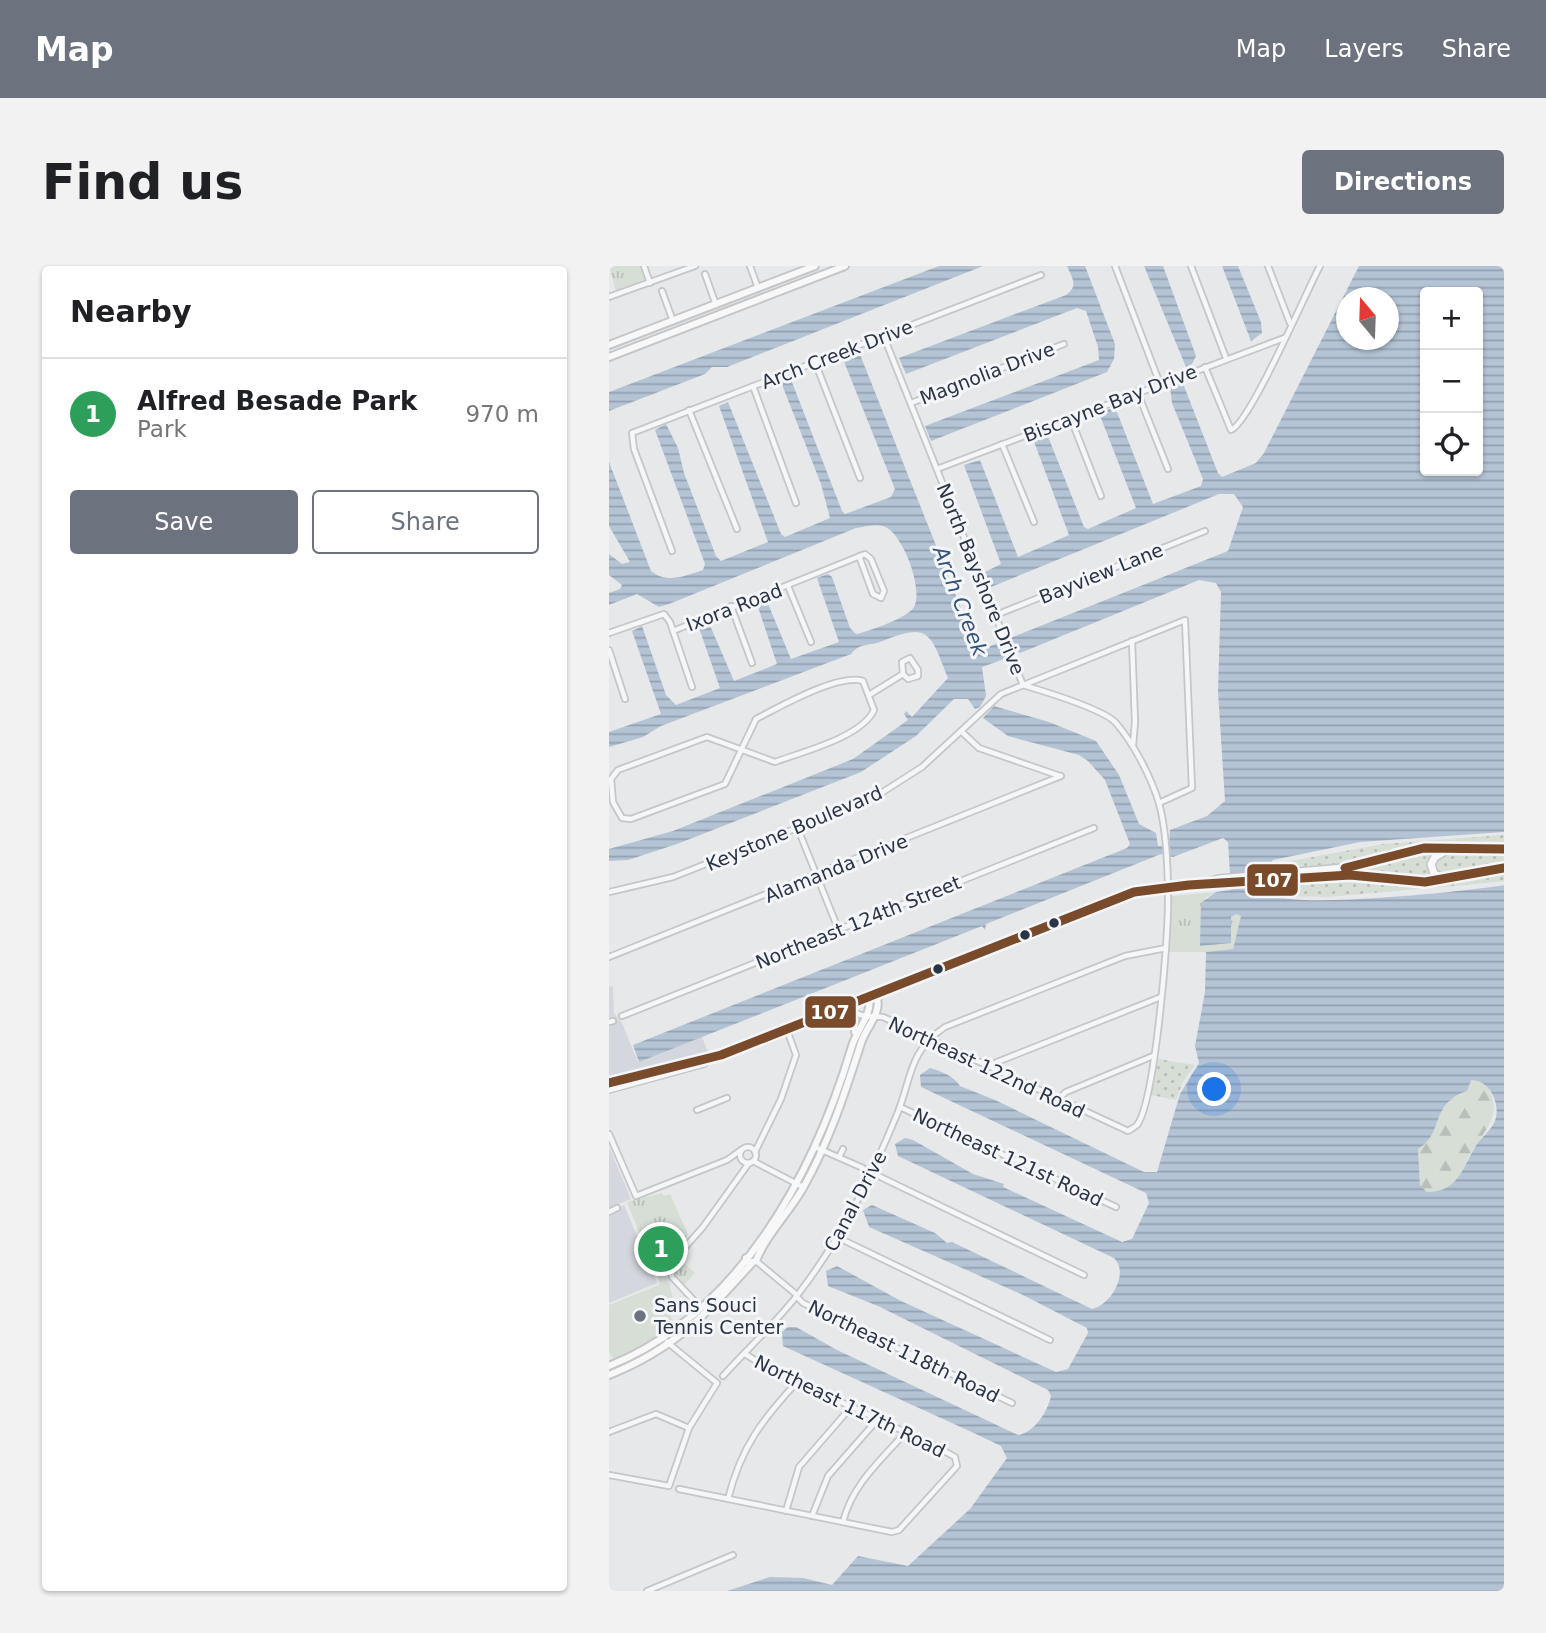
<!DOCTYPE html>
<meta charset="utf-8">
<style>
:root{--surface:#fff;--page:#f2f2f2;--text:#202124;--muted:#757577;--line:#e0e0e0;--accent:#6c737f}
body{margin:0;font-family:"DejaVu Sans",sans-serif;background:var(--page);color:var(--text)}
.controls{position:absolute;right:21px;top:21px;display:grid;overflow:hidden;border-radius:7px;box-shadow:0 2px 5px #0004}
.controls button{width:63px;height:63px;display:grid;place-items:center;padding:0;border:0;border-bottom:2px solid var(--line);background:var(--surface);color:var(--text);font:35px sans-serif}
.compass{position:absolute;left:727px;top:21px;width:63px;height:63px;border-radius:50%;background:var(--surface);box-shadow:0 2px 5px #0004;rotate:341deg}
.you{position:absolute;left:606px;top:824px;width:24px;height:24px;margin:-18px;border:5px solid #fff;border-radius:50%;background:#1a73e8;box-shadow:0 0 0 10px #1a73e833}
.badge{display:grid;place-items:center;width:46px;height:46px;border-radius:50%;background:var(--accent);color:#fff;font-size:23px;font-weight:700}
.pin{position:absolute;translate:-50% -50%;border:4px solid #fff;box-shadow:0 2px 7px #0006}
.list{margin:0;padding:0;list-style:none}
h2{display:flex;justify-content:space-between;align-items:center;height:91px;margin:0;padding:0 28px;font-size:30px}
h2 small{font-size:23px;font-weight:400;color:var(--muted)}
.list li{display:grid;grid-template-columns:46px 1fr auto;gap:21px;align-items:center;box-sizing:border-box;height:112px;padding:0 28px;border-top:2px solid var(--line)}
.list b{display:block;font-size:26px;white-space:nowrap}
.list p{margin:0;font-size:23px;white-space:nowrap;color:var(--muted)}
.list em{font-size:23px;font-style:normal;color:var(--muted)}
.actions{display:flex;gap:14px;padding:21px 28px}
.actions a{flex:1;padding:16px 0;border:2px solid var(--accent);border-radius:7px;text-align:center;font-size:24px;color:var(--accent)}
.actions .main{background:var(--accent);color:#fff}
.icon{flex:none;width:38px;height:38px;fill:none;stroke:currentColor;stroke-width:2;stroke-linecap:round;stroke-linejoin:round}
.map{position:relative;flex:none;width:895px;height:1325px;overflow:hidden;border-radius:7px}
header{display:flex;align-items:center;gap:42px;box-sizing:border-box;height:98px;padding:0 35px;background:var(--accent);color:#fff}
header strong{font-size:33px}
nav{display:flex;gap:38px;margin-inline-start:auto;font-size:24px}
.intro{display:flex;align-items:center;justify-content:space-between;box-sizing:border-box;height:168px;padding:0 42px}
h1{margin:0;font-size:49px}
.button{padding:18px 32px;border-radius:7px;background:var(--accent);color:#fff;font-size:24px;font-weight:700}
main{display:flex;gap:42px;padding:0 42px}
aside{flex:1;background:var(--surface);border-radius:7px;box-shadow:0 2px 5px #0004}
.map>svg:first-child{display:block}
.built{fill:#d4d7dd}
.grass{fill:url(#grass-dots)}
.forest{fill:url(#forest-firs)}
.park{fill:url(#park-tufts)}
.pitch{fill:#d6ded6}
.water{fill:url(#water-rules);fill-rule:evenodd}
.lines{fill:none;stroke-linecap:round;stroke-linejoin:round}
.street-casing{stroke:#c4c6c8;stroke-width:8}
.secondary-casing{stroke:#c4c6c8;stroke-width:10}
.primary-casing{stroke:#c2c5c8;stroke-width:10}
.street{stroke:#f5f6f7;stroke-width:4.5}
.secondary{stroke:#f8f8f8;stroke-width:6}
.primary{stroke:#f8f8f8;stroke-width:7}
.bus-1-casing{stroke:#f4f6f9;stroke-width:14}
.bus-1{stroke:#7a4b2a;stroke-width:9}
.bus-dot{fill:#2b3445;stroke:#f4f6f9;stroke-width:2.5}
.poi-dot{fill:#6c737f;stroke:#f4f6f9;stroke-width:2.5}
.labels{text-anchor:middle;stroke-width:6;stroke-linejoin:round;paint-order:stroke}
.street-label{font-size:19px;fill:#2b3445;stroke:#f4f6f9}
.poi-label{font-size:19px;fill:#2b3445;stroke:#f4f6f9;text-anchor:start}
.water-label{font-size:21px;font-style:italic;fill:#34527a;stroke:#f4f6f9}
.line-badge{stroke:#f4f6f9;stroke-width:2.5}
.badge-label{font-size:19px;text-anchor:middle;font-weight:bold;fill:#fff}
</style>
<header>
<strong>Map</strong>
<nav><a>Map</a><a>Layers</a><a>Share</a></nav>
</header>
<div class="intro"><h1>Find us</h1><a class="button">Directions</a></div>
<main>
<aside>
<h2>Nearby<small></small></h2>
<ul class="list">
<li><span class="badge" style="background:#2e9e5b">1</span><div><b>Alfred Besade Park</b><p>Park</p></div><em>970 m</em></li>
</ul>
<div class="actions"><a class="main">Save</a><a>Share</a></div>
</aside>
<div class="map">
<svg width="895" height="1325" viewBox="0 0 895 1325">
<defs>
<pattern id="grass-dots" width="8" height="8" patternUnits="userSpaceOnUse" patternTransform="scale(1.75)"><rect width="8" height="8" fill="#d6ded6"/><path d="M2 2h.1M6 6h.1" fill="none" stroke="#b8bfb9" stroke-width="1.8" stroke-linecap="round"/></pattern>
<pattern id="forest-firs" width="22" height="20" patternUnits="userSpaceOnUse" patternTransform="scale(1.75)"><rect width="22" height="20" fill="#d6ded6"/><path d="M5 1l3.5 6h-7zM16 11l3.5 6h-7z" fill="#b8bfb9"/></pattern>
<pattern id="park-tufts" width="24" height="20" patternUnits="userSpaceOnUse" patternTransform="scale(1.75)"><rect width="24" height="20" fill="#d6ded6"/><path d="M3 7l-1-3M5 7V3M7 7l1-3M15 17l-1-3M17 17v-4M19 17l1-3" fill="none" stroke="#b8bfb9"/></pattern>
<pattern id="water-rules" width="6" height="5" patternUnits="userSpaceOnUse" patternTransform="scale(1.75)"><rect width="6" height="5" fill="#b4c4d5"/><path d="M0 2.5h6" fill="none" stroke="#93a0af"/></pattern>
</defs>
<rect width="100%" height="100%" fill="#e6e8ea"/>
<g class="built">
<polygon points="4,720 5,747 13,757 29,796 93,771 99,786 0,812 0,721"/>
<polygon points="0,881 22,933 0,942"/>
<polygon points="15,939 48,1017 0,1037 0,946"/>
</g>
<g class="grass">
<polygon points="895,569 895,580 818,578 727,599 659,605 659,599 774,578"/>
<polygon points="832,584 824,590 827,613 665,611"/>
<polygon points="857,584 895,585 895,600 852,608 826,607 824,595 838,586"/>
<polygon points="895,606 895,615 888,616 718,631 676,630 663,624 661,619 739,613 822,619"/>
<polygon points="549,793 586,799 574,816 567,834 542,829"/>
</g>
<path class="forest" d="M862 813C869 814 875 817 880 824 895 849 872 869 860 890 854 902 852 914 840 921 833 926 826 926 818 926L811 919 809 883C836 867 820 839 858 825Z"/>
<g class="park">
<polygon points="0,0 31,0 36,15 7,26"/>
<polygon points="607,626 596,632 621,677 622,651 627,648 632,650 624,683 618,686 561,686 563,630"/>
<polygon points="53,927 55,930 61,928 79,968 56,999 61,1015 51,1018 18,936"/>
<polygon points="70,993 86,1007 75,1019 64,1003"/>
</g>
<polygon class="pitch" points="60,1015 65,1039 58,1041 65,1058 34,1080 4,1093 0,1085 0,1039"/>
<g class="water">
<polygon points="330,0 374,0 118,101 103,101 96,108 0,145 0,126"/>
<path d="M458 0H476L506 78 505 93 498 106 322 175 316 160 490 94 489 81 477 45 468 42 297 108 290 92 457 29C470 20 463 12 458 0Z"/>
<polygon points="535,0 554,0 587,90 583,98 577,101"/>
<polygon points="613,0 629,0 652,56 653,67 642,75"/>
<path d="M750 0H895V566L751 576 664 594 659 599C659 609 657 623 665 629 684 643 864 625 895 619V1325H118L161 1311 194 1312 223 1319 249 1290 299 1300 361 1243 398 1192 392 1180 367 1168 174 1080 173 1066 179 1061H187L228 1084 409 1169C425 1167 439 1145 442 1130L439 1124 269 1040 219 1020 217 1005 228 1000 292 1035 447 1106 459 1103 479 1067 478 1062 412 1028 260 961 254 944 263 939 326 967 338 977 343 976 483 1043C501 1040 521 1007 505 992L289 890 286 878 296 872 304 874 364 908 395 918 394 921 513 976 523 973 540 937 537 927 312 821 311 809 321 802C332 805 345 810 351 820L386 834 535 906H548L571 828 590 797 586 780 596 726 597 686 624 683 632 650 627 648 622 651V677L591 680 592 637 607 626 622 624 619 576 614 572 564 591 552 588 377 658 376 664 373 660 30 796 24 779 518 582 521 578 496 514 479 495 470 489 399 470 374 452 385 440 440 456 487 475 510 509 530 558 547 567 549 580H560L561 564 598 550 616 535 609 425 612 326 607 317 590 314 411 387 406 384 396 388 398 392 373 401 377 430 371 441 366 443 359 433H345L307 470 252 506 68 578 19 594 0 595V583L64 565 244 493 299 454 295 448 297 445 303 451 339 412C321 367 321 355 271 376 259 380 250 377 242 388L52 460 34 471 0 481V466L52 448 23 365 33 360 57 429 67 439 111 422 89 359 99 355 125 415 168 398 148 338 157 333 182 393 230 376 208 312 219 308 223 311 241 362 247 368C259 366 300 351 305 341 315 323 293 265 274 260 265 258 255 261 247 262L60 338 50 341 28 328 0 339V327L11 323 13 319 0 309V288L13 298 21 296 0 260V196L42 305C58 318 76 310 94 304L96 298 46 164 57 158 69 182 75 207 107 290 112 295 159 276 110 140 119 136 172 268 176 271 221 252 212 218 172 116 181 111 233 245 236 248 282 231 286 223 234 93 250 86 369 385 619 285 634 241 625 228H610L382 321 376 306 392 298 355 199 371 194 409 291 460 269 424 173 438 168 475 261 479 263 527 242 490 147 506 141 544 238 592 220 594 213 563 137 561 121 573 115 609 207 613 211 647 197 655 187ZM816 26H869V205H816ZM738 32H780V74H738ZM862 814C881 814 892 838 886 855 882 865 871 872 866 881 853 903 849 926 818 926L811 919 809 883C836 867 820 838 858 825Z"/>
</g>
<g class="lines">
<defs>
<g id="street">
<polyline points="35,0 41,17"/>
<polyline points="141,0 149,22"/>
<polyline points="506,0 551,118"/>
<polyline points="582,0 617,92"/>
<polyline points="659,0 681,57"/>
<polyline points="96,8 107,39"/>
<polyline points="53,25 64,55"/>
<polyline points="0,31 86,0"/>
<polyline points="206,96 251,212"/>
<path d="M596 101 622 164C641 157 697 26 711 0"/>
<polyline points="144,120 187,237"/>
<polyline points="528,125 559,203"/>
<polyline points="302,137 455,78"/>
<polyline points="80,144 128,263"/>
<polyline points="462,153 492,230"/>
<polyline points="393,178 425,256"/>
<polyline points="328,203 675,72"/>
<polyline points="63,285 25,183 23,167 432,9"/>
<polyline points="179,320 202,376"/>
<polyline points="122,340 143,397"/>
<polyline points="387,349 596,265"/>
<polyline points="64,365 256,288 262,293 275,325 272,332 264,328 250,290"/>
<polyline points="0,367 55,348 61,356 83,421"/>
<polyline points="523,375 526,456 524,479"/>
<polyline points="0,384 16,433"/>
<polyline points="260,429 294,408 299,413 309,410 309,404 301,392 293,396 294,408"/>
<polyline points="352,465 370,482 451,510"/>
<path d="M4 536 2 513 9 504 98 471 166 496C193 486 253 471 265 444L254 415C230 407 170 441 147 453L116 518 22 553 13 552 4 536"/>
<polyline points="189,563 230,665"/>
<polyline points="0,626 64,611 266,531 313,501 392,428 576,354 583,522 550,537"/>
<polyline points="0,691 452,510"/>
<path d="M231 742 255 750 274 751 519 865C522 863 526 861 528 859 546 836 560 668 559 632 559 605 557 563 550 537 542 511 525 478 507 457 495 443 434 425 414 419L275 71"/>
<polyline points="13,750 485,562"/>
<polyline points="0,756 4,755"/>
<polyline points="378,800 552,731"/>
<polyline points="448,834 457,826 544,790"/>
<polyline points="291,841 507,941"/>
<polyline points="88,844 118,832"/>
<polyline points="0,868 27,930 118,894 132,884"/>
<circle cx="139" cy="889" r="8"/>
<polyline points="206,881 254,902"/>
<polyline points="146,886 172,833 187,789 178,764"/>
<polyline points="230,891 234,883"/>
<polyline points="144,895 194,921"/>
<polyline points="259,905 475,1009"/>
<polyline points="0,946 8,942"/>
<polyline points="230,972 441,1074"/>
<polyline points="147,995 188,1029"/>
<polyline points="187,1030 194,1037 403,1137"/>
<polyline points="92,1042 63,1011 61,998 94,961 140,897"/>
<path d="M114 1110C139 1082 167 1057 190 1027 233 971 262 912 289 846 303 810 300 785 336 761L516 690 557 682"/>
<polyline points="0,1166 47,1148 80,1162"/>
<polyline points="0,1209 60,1220 80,1162 108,1117 58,1076"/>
<polyline points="70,1223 283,1266 290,1264 348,1200 346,1191 324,1179 159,1102 136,1088"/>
<path d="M119 1233C132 1181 153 1154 188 1116"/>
<polyline points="177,1245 190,1201 242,1141"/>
<polyline points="203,1250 219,1210 269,1153"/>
<path d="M234 1256C243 1219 271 1195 296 1167"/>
<polyline points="38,1325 124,1289"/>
</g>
<g id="secondary">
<polyline points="0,79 206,0"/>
<polyline points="0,91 236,0"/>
<polyline points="244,747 246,766"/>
<path d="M137 992 140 997 147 995C155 972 181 945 194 922 220 876 236 827 252 777 258 759 274 747 267 728"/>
<path d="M0 1100C130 1048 205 908 243 780 248 764 264 747 260 731"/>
<path d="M0 1109C67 1082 96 1049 143 997"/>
</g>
<g id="primary">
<polyline points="836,613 825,608 822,598 826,591 840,583"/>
<polyline points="598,617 610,613 734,602 815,582 895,583"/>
<polyline points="0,817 112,789 525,626 580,619 610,619 741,609 816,616 895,602"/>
<polyline points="0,823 95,797 99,793"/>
</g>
</defs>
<use href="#street" class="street-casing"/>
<use href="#secondary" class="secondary-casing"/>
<use href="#primary" class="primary-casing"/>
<use href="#street" class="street"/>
<use href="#secondary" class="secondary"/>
<use href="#primary" class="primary"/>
<defs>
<g id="bus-1">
<polyline points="736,602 815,582 895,583"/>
<polyline points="0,817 112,789 525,626 580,619 741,609 816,616 895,602"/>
</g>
</defs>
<use href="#bus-1" class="bus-1-casing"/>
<use href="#bus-1" class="bus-1"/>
</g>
<g class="bus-dot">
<circle cx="445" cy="657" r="6"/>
<circle cx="416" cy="669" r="6"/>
<circle cx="329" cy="703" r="6"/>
</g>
<circle class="poi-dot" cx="31" cy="1050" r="7"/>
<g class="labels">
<g class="street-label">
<text transform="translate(228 88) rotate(-21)" y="7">Arch Creek Drive</text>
<text transform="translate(378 107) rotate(-21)" y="7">Magnolia Drive</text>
<text transform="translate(501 137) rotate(-21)" y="7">Biscayne Bay Drive</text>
<text transform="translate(492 307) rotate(-22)" y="7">Bayview Lane</text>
<text transform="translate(372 313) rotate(68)" y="7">North Bayshore Drive</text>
<text transform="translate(125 341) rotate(-21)" y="7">Ixora Road</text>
<text transform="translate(185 562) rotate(-23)" y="7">Keystone Boulevard</text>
<text transform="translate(227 602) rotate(-22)" y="7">Alamanda Drive</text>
<text transform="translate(249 656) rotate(-22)" y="7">Northeast 124th Street</text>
<text transform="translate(378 801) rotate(25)" y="7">Northeast 122nd Road</text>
<text transform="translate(399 891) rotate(25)" y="7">Northeast 121st Road</text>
<text transform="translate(246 935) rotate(-62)" y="7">Canal Drive</text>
<text transform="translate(295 1085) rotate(26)" y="7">Northeast 118th Road</text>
<text transform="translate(241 1140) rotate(26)" y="7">Northeast 117th Road</text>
</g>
<g class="poi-label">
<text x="45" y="1046">Sans Souci<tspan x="45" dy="22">Tennis Center</tspan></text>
</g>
<g class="water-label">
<text transform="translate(351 335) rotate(69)" y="7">Arch Creek</text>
</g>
</g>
<g class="line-badge">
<rect x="637" y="597" width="53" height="34" rx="7" fill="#7a4b2a"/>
<rect x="195" y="729" width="53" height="34" rx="7" fill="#7a4b2a"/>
</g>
<g class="badge-label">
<text x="664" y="621">107</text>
<text x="221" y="753">107</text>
</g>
</svg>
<div class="controls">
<button>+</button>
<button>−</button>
<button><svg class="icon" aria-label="locate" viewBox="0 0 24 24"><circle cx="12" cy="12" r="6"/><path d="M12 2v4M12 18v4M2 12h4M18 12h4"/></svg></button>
</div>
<svg class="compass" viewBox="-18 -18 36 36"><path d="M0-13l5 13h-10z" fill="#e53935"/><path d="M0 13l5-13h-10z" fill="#757577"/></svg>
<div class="you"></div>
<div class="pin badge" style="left:52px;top:983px;background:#2e9e5b">1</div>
</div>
</main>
